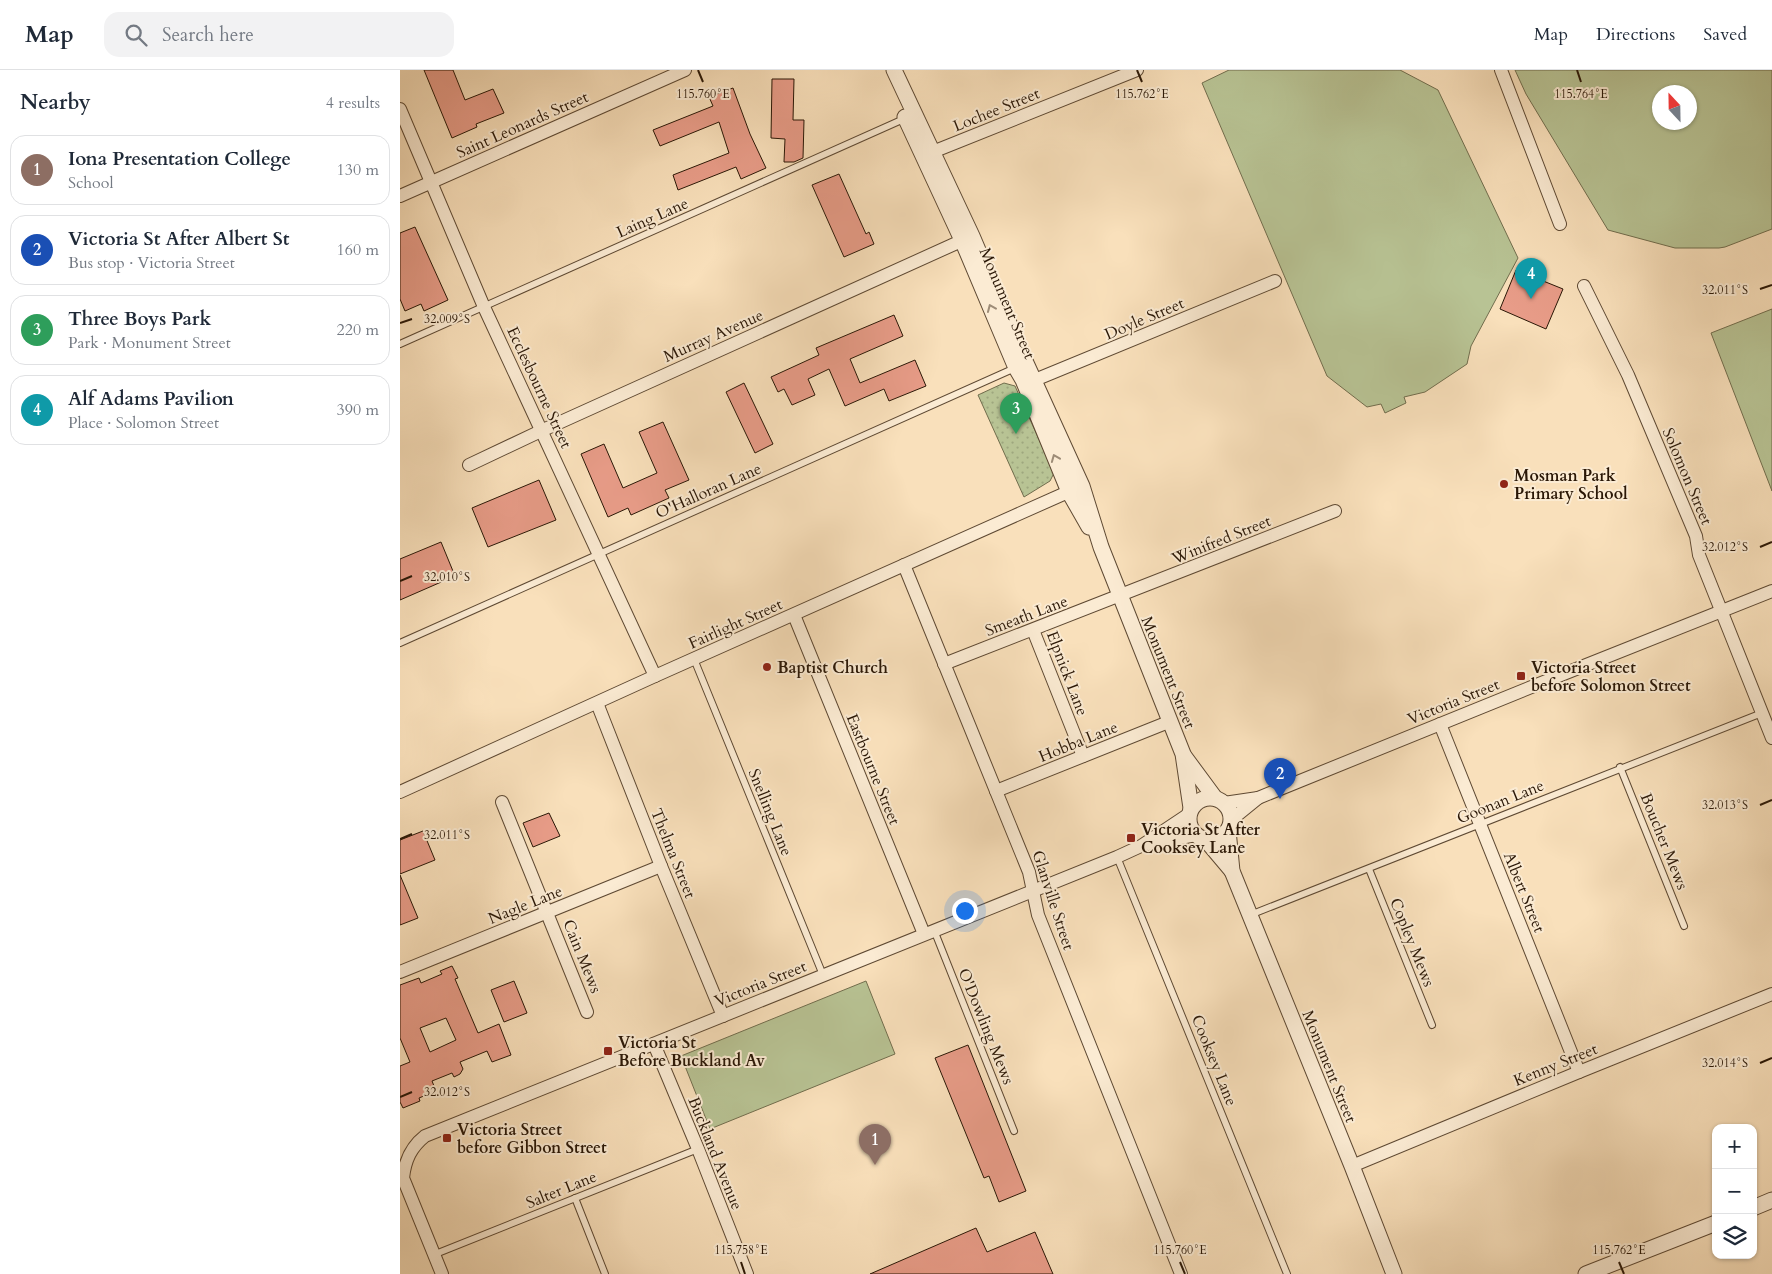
<!DOCTYPE html>
<meta charset="utf-8">
<style>
:root{--surface:#fff;--page:#f2f2f3;--text:#1f2937;--muted:#747a83;--line:#e0e1e3;--accent:#8f2418}
body{margin:0;font-family:Cardo,serif;background:var(--page);color:var(--text)}
.controls{position:absolute;right:15px;bottom:15px;display:grid;overflow:hidden;border-radius:10px;box-shadow:0 1px 4px #0004}
.controls button{width:45px;height:45px;display:grid;place-items:center;padding:0;border:0;border-bottom:1px solid var(--line);background:var(--surface);color:var(--text);font:25px sans-serif}
.compass{position:absolute;left:1252px;top:15px;width:45px;height:45px;border-radius:50%;background:var(--surface);box-shadow:0 1px 4px #0004;rotate:338deg}
.you{position:absolute;left:564px;top:840px;width:18px;height:18px;margin:-12px;border:4px solid #fff;border-radius:50%;background:#1a73e8;box-shadow:0 0 0 8px #1a73e833}
.badge{display:grid;place-items:center;width:32px;height:32px;border-radius:50%;background:var(--accent);color:#fff;font-size:16px;font-weight:700}
.pin{position:absolute;translate:-50% -41px;filter:drop-shadow(0 1px 2px #0008)}
.pin::after{content:'';position:absolute;top:26px;width:18px;height:15px;background:inherit;clip-path:polygon(0 0,100% 0,50% 100%)}
.list{margin:0;padding:0;list-style:none}
h2{display:flex;justify-content:space-between;align-items:center;height:65px;margin:0;padding:0 20px;font-size:21px}
h2 small{font-size:16px;font-weight:400;color:var(--muted)}
.list li{display:grid;grid-template-columns:32px 1fr auto;gap:15px;align-items:center;box-sizing:border-box;height:70px;margin:0 10px 10px;padding:0 10px;border:1px solid var(--line);border-radius:15px}
.list b{display:block;font-size:19px;white-space:nowrap}
.list p{margin:0;font-size:16px;white-space:nowrap;color:var(--muted)}
.list em{font-size:16px;font-style:normal;color:var(--muted)}
.icon{flex:none;width:28px;height:28px;fill:none;stroke:currentColor;stroke-width:2;stroke-linecap:round;stroke-linejoin:round}
.map{position:relative;flex:none;width:1372px;height:1204px;overflow:hidden}
header{display:flex;align-items:center;gap:30px;box-sizing:border-box;height:70px;padding:0 25px;background:var(--surface);border-bottom:1px solid var(--line)}
header strong{font-size:24px}
nav{display:flex;gap:28px;margin-inline-start:auto;font-size:18px}
.search{width:350px;height:45px;background:var(--page);display:flex;align-items:center;gap:12px;box-sizing:border-box;padding:0 18px;border-radius:15px;color:var(--muted);font-size:19px}
main{display:flex}
aside{flex:1;background:var(--surface)}
.map>svg:first-child{display:block}
.green{fill:#b8c394;stroke:#716d4d;fill-rule:evenodd}
.park{fill:url(#park-dots);stroke:#716d4d}
.building{fill:#e89c88;stroke:#2a1706;fill-rule:evenodd}
.lines{fill:none;stroke-linecap:round;stroke-linejoin:round}
.service-casing{stroke:#5e4933;stroke-width:8}
.minor-casing{stroke:#5e4933;stroke-width:14}
.tertiary-casing{stroke:#5e4933;stroke-width:17}
.service{stroke:#fbebd3;stroke-width:6}
.minor{stroke:#fbebd3;stroke-width:12}
.tertiary{stroke:#fbebd3;stroke-width:15}
.oneway{stroke:#9d8c77}
.ticks{fill:none;stroke:#2a1706;stroke-width:2}
.poi-dot{fill:#8f2418;stroke:#fbebd3;stroke-width:2}
.labels{text-anchor:middle;stroke-width:4;stroke-linejoin:round;paint-order:stroke}
.street-label{font-size:16px;fill:#2a1706;stroke:#fbebd3}
.poi-label{font-size:16px;font-weight:bold;fill:#2a1706;stroke:#fbebd3;text-anchor:start}
.ticks-label{font-size:12px;text-anchor:middle;fill:#2a1706;stroke:#fbebd3;stroke-width:4;stroke-linejoin:round;paint-order:stroke}
</style>
<header>
<strong>Map</strong>
<div class="search"><svg class="icon" aria-label="search" viewBox="0 0 24 24"><circle cx="10" cy="10" r="6"/><path d="M15 15l6 6"/></svg>Search here</div>
<nav><a>Map</a><a>Directions</a><a>Saved</a></nav>
</header>
<main>
<aside>
<h2>Nearby<small>4 results</small></h2>
<ul class="list">
<li><span class="badge" style="background:#8d6e63">1</span><div><b>Iona Presentation College</b><p>School</p></div><em>130 m</em></li>
<li><span class="badge" style="background:#1a4fb4">2</span><div><b>Victoria St After Albert St</b><p>Bus stop · Victoria Street</p></div><em>160 m</em></li>
<li><span class="badge" style="background:#2e9e5b">3</span><div><b>Three Boys Park</b><p>Park · Monument Street</p></div><em>220 m</em></li>
<li><span class="badge" style="background:#0f9aa8">4</span><div><b>Alf Adams Pavilion</b><p>Place · Solomon Street</p></div><em>390 m</em></li>
</ul>
</aside>
<div class="map">
<svg width="1372" height="1204" viewBox="0 0 1372 1204">
<defs>
<pattern id="park-dots" width="8" height="8" patternUnits="userSpaceOnUse" patternTransform="scale(1.25)"><rect width="8" height="8" fill="#b8c394"/><path d="M2 2h.1M6 6h.1" fill="none" stroke="#9ea77e" stroke-width="1.8" stroke-linecap="round"/></pattern>
</defs>
<rect width="100%" height="100%" fill="#f9e0bb"/>
<filter id="stains"><feTurbulence type="fractalNoise" baseFrequency=".004" numOctaves="4"/><feColorMatrix values="0 0 0 0 .2 0 0 0 0 .09 0 0 0 0 .02 0 0 0 .5 -.17"/></filter>
<radialGradient id="worn" r=".72"><stop offset=".6" stop-color="#630" stop-opacity="0"/><stop offset="1" stop-color="#630" stop-opacity=".3"/></radialGradient>
<g class="green">
<polygon points="829,0 1000,0 1038,20 1118,188 1071,276 1067,294 1025,322 1004,327 1006,333 985,343 981,334 967,337 927,306 802,13"/>
<path d="M1115 0H1372V159L1325 177 1319 178H1275L1208 160 1126 24ZM1290 22V52H1260V22Z"/>
<polygon points="1372,239 1372,421 1311,263"/>
<polygon points="466,911 495,984 310,1059 281,986"/>
</g>
<polygon class="park" points="604,313 615,316 654,403 650,411 624,427 578,325"/>
<g class="building">
<polygon points="24,0 53,0 65,30 93,19 104,43 76,54 77,57 52,68"/>
<polygon points="372,9 394,9 393,50 404,50 403,88 394,92 384,92 385,69 371,68"/>
<polygon points="333,18 350,64 366,98 341,109 336,97 278,120 273,105 329,83 319,52 260,76 253,60 313,36 309,27"/>
<polygon points="439,104 466,164 469,162 474,174 444,187 412,115"/>
<polygon points="15,157 48,230 24,241 21,234 5,241 0,229 0,163"/>
<polygon points="1116,200 1163,219 1146,259 1100,239"/>
<polygon points="494,245 503,266 450,289 460,313 515,290 526,316 489,331 484,319 445,336 429,299 408,309 415,325 392,335 384,319 378,322 371,307 419,285 416,278"/>
<polygon points="344,313 373,374 355,383 326,322"/>
<polygon points="263,352 289,410 265,420 269,428 231,445 228,438 208,447 181,384 204,374 223,418 257,403 239,362"/>
<polygon points="139,410 156,450 88,477 72,438"/>
<polygon points="41,472 55,506 0,530 0,489"/>
<polygon points="149,743 160,766 133,777 123,753"/>
<polygon points="23,761 35,790 0,804 0,770"/>
<polygon points="0,805 18,848 0,855"/>
<path d="M52 896 58 908 55 909 78 963 99 954 111 985 92 992 87 981 60 992 63 999 60 1004 54 1007 52 1003 32 1011 36 1021 19 1028 20 1031 3 1038 0 1032V996L10 992 0 968V915L19 908 21 913 42 904 40 901ZM46 948 56 970 30 982 20 958Z"/>
<polygon points="114,911 127,943 104,952 91,920"/>
<polygon points="568,975 626,1121 599,1132 589,1106 584,1108 535,988"/>
<polygon points="576,1158 587,1182 635,1162 653,1204 470,1204"/>
</g>
<g class="lines">
<defs>
<g id="service">
<polyline points="0,274 506,48"/>
<polyline points="0,573 615,298"/>
<polyline points="294,589 423,905"/>
<polyline points="1220,697 1284,856"/>
<polyline points="717,787 887,1204"/>
<polyline points="969,799 1032,955"/>
<polyline points="850,845 1362,643"/>
<polyline points="534,860 614,1061"/>
<polyline points="175,1128 205,1204"/>
<polyline points="33,1185 298,1079"/>
</g>
<g id="minor">
<polyline points="1101,0 1160,154"/>
<polyline points="0,39 84,237 255,606"/>
<polyline points="525,85 737,0"/>
<polyline points="0,126 285,0"/>
<polyline points="1184,216 1228,305 1296,466 1299,485 1372,668"/>
<polyline points="625,314 875,211"/>
<polyline points="69,395 143,360 570,167"/>
<polyline points="504,495 629,802 638,845 781,1204"/>
<polyline points="394,545 524,864"/>
<polyline points="633,560 683,686"/>
<polyline points="544,594 935,441"/>
<polyline points="197,633 261,796 323,946"/>
<polyline points="1040,654 1179,1002"/>
<polyline points="596,721 771,651"/>
<polyline points="0,722 255,606 677,418"/>
<polyline points="102,732 187,942"/>
<polyline points="824,733 858,728 1161,605 1372,521"/>
<polyline points="831,750 858,728"/>
<polyline points="748,774 796,765"/>
<polyline points="0,902 261,796"/>
<polyline points="254,974 298,1079 347,1204"/>
<polyline points="952,1096 1179,1002 1372,924"/>
<path d="M42 1204 3 1108C5 1090 11 1077 25 1066L717 787 741 776 789 744"/>
</g>
<g id="tertiary">
<polyline points="494,0 572,166 626,293 682,416 701,477 783,684 791,738"/>
<polyline points="505,47 562,170 616,298 623,310 669,422 689,457"/>
<polyline points="784,686 815,728"/>
<circle cx="810" cy="749" r="21"/>
<polyline points="828,760 832,801 952,1096 994,1204"/>
<polyline points="805,769 832,801"/>
<polyline points="1353,1138 1372,1130"/>
<polyline points="1186,1204 1316,1153"/>
</g>
</defs>
<use href="#service" class="service-casing"/>
<use href="#minor" class="minor-casing"/>
<use href="#tertiary" class="tertiary-casing"/>
<use href="#service" class="service"/>
<use href="#minor" class="minor"/>
<use href="#tertiary" class="tertiary"/>
</g>
<defs><path id="oneway-chevron" d="M-2-3.5L2.5 0L-2 3.5" fill="none" stroke-width="1.6" stroke-linecap="round" stroke-linejoin="round" transform="scale(1.25)"/></defs>
<g class="oneway">
<use href="#oneway-chevron" transform="translate(591 238) rotate(-113)"/>
<use href="#oneway-chevron" transform="translate(655 388) rotate(-112)"/>
</g>
<path class="ticks" d="M298 0 303 12M737 0 742 12M1177 0 1181 12M1360 219 1372 215M0 253 12 249M1360 477 1372 472M0 511 12 506M1360 735 1372 730M0 769 12 764M1360 993 1372 988M0 1027 12 1022M341 1192 345 1204M780 1192 785 1204M1219 1192 1224 1204"/>
<g class="poi-dot">
<circle cx="1104" cy="414" r="5"/>
<circle cx="367" cy="597" r="5"/>
<rect x="1116" y="601" width="10" height="10" rx="2.5"/>
<rect x="726" y="763" width="10" height="10" rx="2.5"/>
<rect x="203" y="976" width="10" height="10" rx="2.5"/>
<rect x="42" y="1063" width="10" height="10" rx="2.5"/>
</g>
<g class="labels">
<g class="street-label">
<text transform="translate(596 39) rotate(-22)" y="6">Lochee Street</text>
<text transform="translate(122 54) rotate(-24)" y="6">Saint Leonards Street</text>
<text transform="translate(252 147) rotate(-24)" y="6">Laing Lane</text>
<text transform="translate(608 233) rotate(67)" y="6">Monument Street</text>
<text transform="translate(744 248) rotate(-23)" y="6">Doyle Street</text>
<text transform="translate(313 265) rotate(-24)" y="6">Murray Avenue</text>
<text transform="translate(140 317) rotate(65)" y="6">Ecclesbourne Street</text>
<text transform="translate(1288 406) rotate(67)" y="6">Solomon Street</text>
<text transform="translate(308 420) rotate(-24)" y="6">O'Halloran Lane</text>
<text transform="translate(821 469) rotate(-22)" y="6">Winifred Street</text>
<text transform="translate(626 545) rotate(-21)" y="6">Smeath Lane</text>
<text transform="translate(335 553) rotate(-24)" y="6">Fairlight Street</text>
<text transform="translate(769 602) rotate(68)" y="6">Monument Street</text>
<text transform="translate(668 603) rotate(69)" y="6">Elpnick Lane</text>
<text transform="translate(1053 631) rotate(-22)" y="6">Victoria Street</text>
<text transform="translate(678 671) rotate(-22)" y="6">Hobba Lane</text>
<text transform="translate(474 699) rotate(68)" y="6">Eastbourne Street</text>
<text transform="translate(1100 731) rotate(-22)" y="6">Goonan Lane</text>
<text transform="translate(371 742) rotate(68)" y="6">Snelling Lane</text>
<text transform="translate(1265 771) rotate(68)" y="6">Boucher Mews</text>
<text transform="translate(274 783) rotate(68)" y="6">Thelma Street</text>
<text transform="translate(1125 822) rotate(68)" y="6">Albert Street</text>
<text transform="translate(654 830) rotate(72)" y="6">Glanville Street</text>
<text transform="translate(125 834) rotate(-22)" y="6">Nagle Lane</text>
<text transform="translate(1013 872) rotate(68)" y="6">Copley Mews</text>
<text transform="translate(183 886) rotate(68)" y="6">Cain Mews</text>
<text transform="translate(360 913) rotate(-22)" y="6">Victoria Street</text>
<text transform="translate(587 956) rotate(68)" y="6">O'Dowling Mews</text>
<text transform="translate(815 990) rotate(68)" y="6">Cooksey Lane</text>
<text transform="translate(1155 994) rotate(-22)" y="6">Kenny Street</text>
<text transform="translate(930 996) rotate(68)" y="6">Monument Street</text>
<text transform="translate(316 1083) rotate(68)" y="6">Buckland Avenue</text>
<text transform="translate(161 1119) rotate(-22)" y="6">Salter Lane</text>
</g>
<g class="poi-label">
<text x="1114" y="411">Mosman Park<tspan x="1114" dy="18">Primary School</tspan></text>
<text x="377" y="603">Baptist Church</text>
<text x="1131" y="603">Victoria Street<tspan x="1131" dy="18">before Solomon Street</tspan></text>
<text x="741" y="765">Victoria St After<tspan x="741" dy="18">Cooksey Lane</tspan></text>
<text x="218" y="978">Victoria St<tspan x="218" dy="18">Before Buckland Av</tspan></text>
<text x="57" y="1065">Victoria Street<tspan x="57" dy="18">before Gibbon Street</tspan></text>
</g>
</g>
<g class="ticks-label">
<text x="1181" y="28">115.764°E</text>
<text x="303" y="28">115.760°E</text>
<text x="742" y="28">115.762°E</text>
<text x="1325" y="224">32.011°S</text>
<text x="47" y="253">32.009°S</text>
<text x="1325" y="481">32.012°S</text>
<text x="47" y="511">32.010°S</text>
<text x="1325" y="739">32.013°S</text>
<text x="47" y="769">32.011°S</text>
<text x="1325" y="997">32.014°S</text>
<text x="47" y="1026">32.012°S</text>
<text x="341" y="1184">115.758°E</text>
<text x="780" y="1184">115.760°E</text>
<text x="1219" y="1184">115.762°E</text>
</g>
<rect width="100%" height="100%" filter="url(#stains)"/>
<rect width="100%" height="100%" fill="url(#worn)"/>
</svg>
<div class="controls">
<button>+</button>
<button>−</button>
<button><svg class="icon" aria-label="layers" viewBox="0 0 24 24"><path d="M12 4l9 5-9 5-9-5zM3 14l9 5 9-5"/></svg></button>
</div>
<svg class="compass" viewBox="-18 -18 36 36"><path d="M0-13l5 13h-10z" fill="#e53935"/><path d="M0 13l5-13h-10z" fill="#747a83"/></svg>
<div class="you"></div>
<div class="pin badge" style="left:475px;top:1095px;background:#8d6e63">1</div>
<div class="pin badge" style="left:880px;top:729px;background:#1a4fb4">2</div>
<div class="pin badge" style="left:616px;top:364px;background:#2e9e5b">3</div>
<div class="pin badge" style="left:1131px;top:229px;background:#0f9aa8">4</div>
</div>
</main>
